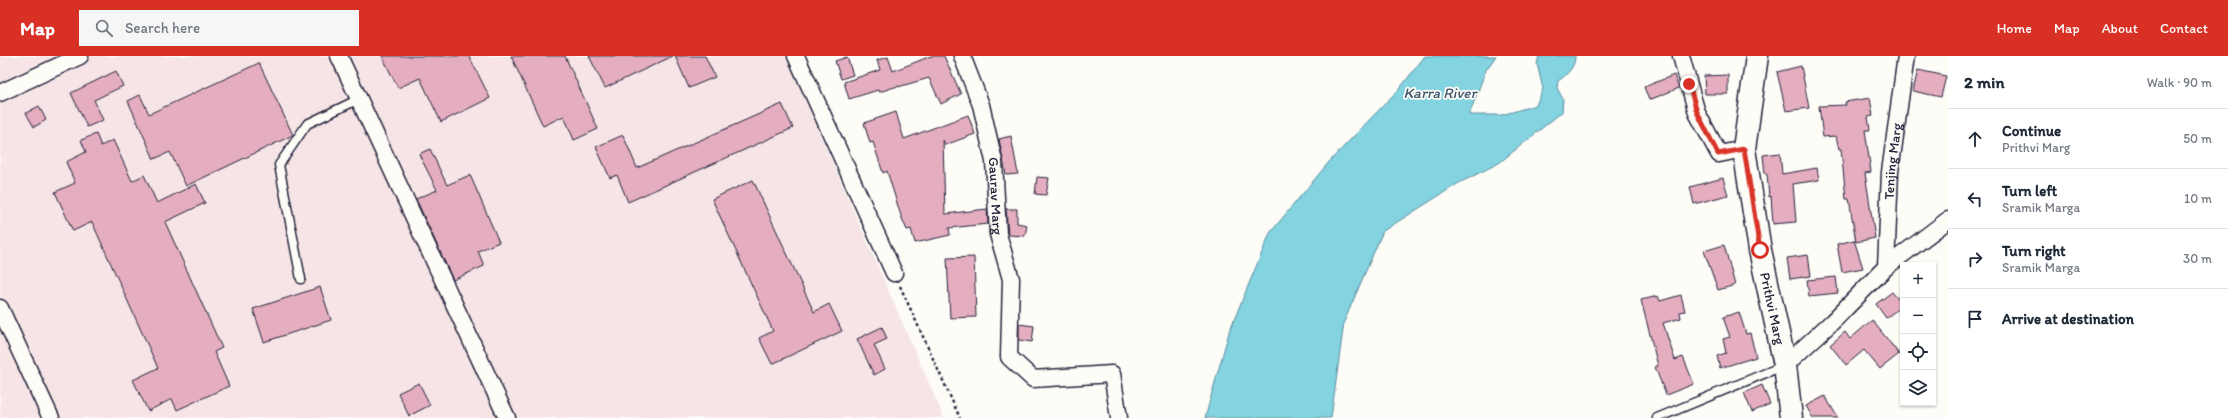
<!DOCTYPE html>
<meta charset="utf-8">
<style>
:root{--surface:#fff;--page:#f6f6f7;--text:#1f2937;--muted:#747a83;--line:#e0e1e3;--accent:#d93025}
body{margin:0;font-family:Itim,sans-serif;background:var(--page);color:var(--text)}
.controls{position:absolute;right:12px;bottom:12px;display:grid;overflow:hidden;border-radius:0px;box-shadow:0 1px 3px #0004}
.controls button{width:36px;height:36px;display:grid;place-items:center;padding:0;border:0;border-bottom:1px solid var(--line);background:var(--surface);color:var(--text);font:20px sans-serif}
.stop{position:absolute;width:12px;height:12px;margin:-9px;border:3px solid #d93025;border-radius:50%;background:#fff}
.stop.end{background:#d93025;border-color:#fff;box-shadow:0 1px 4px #0008}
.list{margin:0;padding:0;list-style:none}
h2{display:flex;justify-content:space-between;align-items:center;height:52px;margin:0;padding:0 16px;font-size:17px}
h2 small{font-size:13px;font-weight:400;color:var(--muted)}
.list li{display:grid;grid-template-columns:26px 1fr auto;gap:12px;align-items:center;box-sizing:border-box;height:60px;padding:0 16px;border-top:1px solid var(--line)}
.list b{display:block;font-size:15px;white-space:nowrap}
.list p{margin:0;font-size:13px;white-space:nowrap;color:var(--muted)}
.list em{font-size:13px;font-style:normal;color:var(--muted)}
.icon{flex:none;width:22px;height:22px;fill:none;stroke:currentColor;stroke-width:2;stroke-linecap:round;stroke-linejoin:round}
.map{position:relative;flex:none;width:1948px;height:362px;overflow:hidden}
header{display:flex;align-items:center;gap:24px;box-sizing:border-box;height:56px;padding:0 20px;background:var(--accent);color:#fff}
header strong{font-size:19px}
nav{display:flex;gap:22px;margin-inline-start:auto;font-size:14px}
.search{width:280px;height:36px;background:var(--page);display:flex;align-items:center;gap:10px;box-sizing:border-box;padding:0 14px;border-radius:0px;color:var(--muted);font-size:15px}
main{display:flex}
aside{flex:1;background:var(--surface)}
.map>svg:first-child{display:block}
.built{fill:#f6e4e6}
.water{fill:#83d3e0;stroke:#5c8c9e}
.building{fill:#e5adc0;stroke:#22223b}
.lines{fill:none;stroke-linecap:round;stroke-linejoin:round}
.lane-casing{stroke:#22223b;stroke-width:11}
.street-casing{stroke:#22223b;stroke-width:19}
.secondary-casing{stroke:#22223b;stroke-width:25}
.path{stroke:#22223b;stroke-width:2.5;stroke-dasharray:3 3;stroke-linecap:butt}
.lane{stroke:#fdfcf7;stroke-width:8}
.street{stroke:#fdfcf7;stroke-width:16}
.secondary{stroke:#fdfcf7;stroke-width:22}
.route{stroke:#d93025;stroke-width:5}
.labels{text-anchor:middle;stroke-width:3.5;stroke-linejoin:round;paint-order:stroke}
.street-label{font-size:14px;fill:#22223b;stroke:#fdfcf7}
.water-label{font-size:15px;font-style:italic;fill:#3f576d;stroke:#fdfcf7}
</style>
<header>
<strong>Map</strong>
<div class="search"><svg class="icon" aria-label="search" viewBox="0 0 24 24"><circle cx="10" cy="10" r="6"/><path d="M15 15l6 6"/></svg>Search here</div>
<nav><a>Home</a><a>Map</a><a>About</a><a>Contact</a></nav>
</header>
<main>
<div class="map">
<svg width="1948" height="362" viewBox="0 0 1948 362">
<rect width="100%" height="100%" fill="#fdfcf7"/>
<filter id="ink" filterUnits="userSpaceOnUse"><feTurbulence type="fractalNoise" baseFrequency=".025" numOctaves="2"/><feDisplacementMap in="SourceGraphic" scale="8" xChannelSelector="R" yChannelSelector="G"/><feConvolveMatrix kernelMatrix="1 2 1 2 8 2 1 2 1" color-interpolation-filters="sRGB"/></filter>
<g filter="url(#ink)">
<polygon class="built" points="0,0 786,0 944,362 0,362"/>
<path class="water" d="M1425 0H1496L1486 14 1469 59H1502L1536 49 1543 33 1537 8 1539 0H1575C1576 10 1566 20 1558 25L1557 32 1563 43 1562 56 1499 107 1459 127 1383 175 1344 266 1331 362H1205L1229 276 1270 177 1329 106 1400 32Z"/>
<g class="building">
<polygon points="382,0 469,0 490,42 441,66 420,22 398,32"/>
<polygon points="511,0 565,0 598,73 574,84 564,60 543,70"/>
<polygon points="589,0 673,0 605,32"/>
<polygon points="675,0 705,0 715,21 689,32"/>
<polygon points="931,0 944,0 961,38 941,48 929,22 898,31 898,30 879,36 878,34 849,43 844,26 880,14 877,4 888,1 893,15"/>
<polygon points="847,1 853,19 841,23 835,5"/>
<polygon points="259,7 293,79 186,130 170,96 154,103 128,45 140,39 149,58"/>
<polygon points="1801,10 1809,52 1786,55 1777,16"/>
<polygon points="1918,14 1946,20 1941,41 1913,35"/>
<polygon points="116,15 123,30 94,44 103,64 87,71 71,37"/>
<polygon points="1674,19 1679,32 1649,44 1644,31"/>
<polygon points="1728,19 1728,38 1705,38 1704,20"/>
<polygon points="1870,42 1873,60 1868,61 1870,74 1865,74 1871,116 1865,117 1875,182 1856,186 1849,143 1846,143 1841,93 1839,93 1836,80 1823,81 1819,50 1846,49 1845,46"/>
<polygon points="782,48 793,72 628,146 617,119 610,122 596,91 623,79 637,112"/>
<polygon points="39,50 46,64 34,71 26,57"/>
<polygon points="896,56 904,83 968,59 975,78 945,89 943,84 945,158 987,153 988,168 949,172 950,179 915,187 911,173 907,174 901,160 887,115 883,117 873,86 870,87 864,67"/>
<polygon points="96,78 101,90 113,84 132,125 144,119 157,147 196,128 205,147 165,166 222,292 214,296 229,330 177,354 172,343 148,355 133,324 158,312 92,166 73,175 55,136 75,127 66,106 86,96 81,84"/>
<polygon points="1011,80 1018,118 1006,119 999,83"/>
<polygon points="430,93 447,129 470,119 499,186 478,195 484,210 453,224 416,143 437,134 419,98"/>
<polygon points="1780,97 1782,118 1817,112 1819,124 1793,128 1796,166 1773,168 1771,140 1769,141 1767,118 1765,118 1763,99"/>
<polygon points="1037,121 1049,122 1046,139 1035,138"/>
<polygon points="1723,122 1728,139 1694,148 1690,131"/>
<polygon points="753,124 814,256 829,248 842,275 772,308 759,282 773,275 712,143"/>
<polygon points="1006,153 1017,153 1017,167 1027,169 1025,180 1008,179"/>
<polygon points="1854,184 1863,212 1842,216 1837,188"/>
<polygon points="1724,189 1735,229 1718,234 1704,195"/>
<polygon points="1808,199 1811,220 1790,223 1787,202"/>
<polygon points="974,201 976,261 950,262 947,202"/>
<polygon points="1836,221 1838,237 1809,240 1807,224"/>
<polygon points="320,231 331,264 264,286 253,253"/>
<polygon points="1892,236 1903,249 1886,262 1876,248"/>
<polygon points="1681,239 1685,255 1680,256 1681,262 1663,267 1675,304 1683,301 1694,328 1666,339 1655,311 1658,310 1641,244 1658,240 1660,245"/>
<polygon points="1739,256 1746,278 1750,277 1756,301 1720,312 1717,300 1726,297 1723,283 1730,281 1723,261"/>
<polygon points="1872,264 1899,298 1880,313 1864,294 1846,309 1830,289 1845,276 1850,283"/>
<polygon points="1019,268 1034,270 1032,286 1019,284"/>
<polygon points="882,271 887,283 874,289 885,313 874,319 857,283"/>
<polygon points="419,327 430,349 409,360 398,337"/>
<polygon points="1762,329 1770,348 1752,356 1744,337"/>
<polygon points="1825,340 1838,362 1813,362 1806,350"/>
</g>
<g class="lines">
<defs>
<g id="lane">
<polyline points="301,223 279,109 307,68 359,43"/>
<polyline points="1657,362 1785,309"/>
</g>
<g id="street">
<polyline points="339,0 507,362"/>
<polyline points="796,0 894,217"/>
<path id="s1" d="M962 0 981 49 994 105 998 178 1011 223 1009 301 1033 323 1112 318 1119 362"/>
<polyline points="1681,0 1697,57 1719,98 1744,93"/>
<polyline points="0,37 80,0"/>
<path id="s2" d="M1886 211 1890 116 1906 0"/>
<polyline points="0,252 51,362"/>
<polyline points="1785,309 1832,266 1886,211 1948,164"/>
</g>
<g id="secondary">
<path id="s3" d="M1757 0 1744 93 1760 194 1785 309 1791 362"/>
</g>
</defs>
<use href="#lane" class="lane-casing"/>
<use href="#street" class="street-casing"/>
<use href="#secondary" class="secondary-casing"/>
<polyline class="path" points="900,230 960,362"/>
<use href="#lane" class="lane"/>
<use href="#street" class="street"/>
<use href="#secondary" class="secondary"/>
</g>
</g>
<g class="lines" filter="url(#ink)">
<polyline class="route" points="1689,28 1697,56 1718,98 1744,93 1760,194"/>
</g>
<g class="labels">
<g class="street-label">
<text dy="5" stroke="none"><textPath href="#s2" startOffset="106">Tenjing Marg</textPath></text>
<text dy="5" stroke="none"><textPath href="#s1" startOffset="145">Gaurav Marg</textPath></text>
<text dy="5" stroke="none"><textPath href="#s3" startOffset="256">Prithvi Marg</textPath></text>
</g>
<g class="water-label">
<text x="1440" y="42">Karra River</text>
</g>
</g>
</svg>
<div class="controls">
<button>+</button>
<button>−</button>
<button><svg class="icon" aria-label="locate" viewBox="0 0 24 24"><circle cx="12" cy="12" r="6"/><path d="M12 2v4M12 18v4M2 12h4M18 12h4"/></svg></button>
<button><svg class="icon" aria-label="layers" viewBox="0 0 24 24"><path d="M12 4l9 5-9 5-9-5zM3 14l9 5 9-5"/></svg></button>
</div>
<div class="stop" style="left:1760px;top:194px"></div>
<div class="stop end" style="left:1689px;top:28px"></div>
</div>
<aside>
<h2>2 min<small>Walk · 90 m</small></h2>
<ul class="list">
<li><svg class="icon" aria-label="ahead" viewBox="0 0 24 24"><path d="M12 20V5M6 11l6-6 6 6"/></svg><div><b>Continue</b><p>Prithvi Marg</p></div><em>50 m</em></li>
<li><svg class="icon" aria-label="left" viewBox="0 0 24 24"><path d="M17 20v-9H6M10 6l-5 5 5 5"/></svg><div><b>Turn left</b><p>Sramik Marga</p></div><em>10 m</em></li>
<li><svg class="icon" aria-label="right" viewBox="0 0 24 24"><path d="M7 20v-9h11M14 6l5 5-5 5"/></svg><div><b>Turn right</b><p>Sramik Marga</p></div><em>30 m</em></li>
<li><svg class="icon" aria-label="arrive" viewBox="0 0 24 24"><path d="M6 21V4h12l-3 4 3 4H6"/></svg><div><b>Arrive at destination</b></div></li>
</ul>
</aside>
</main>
